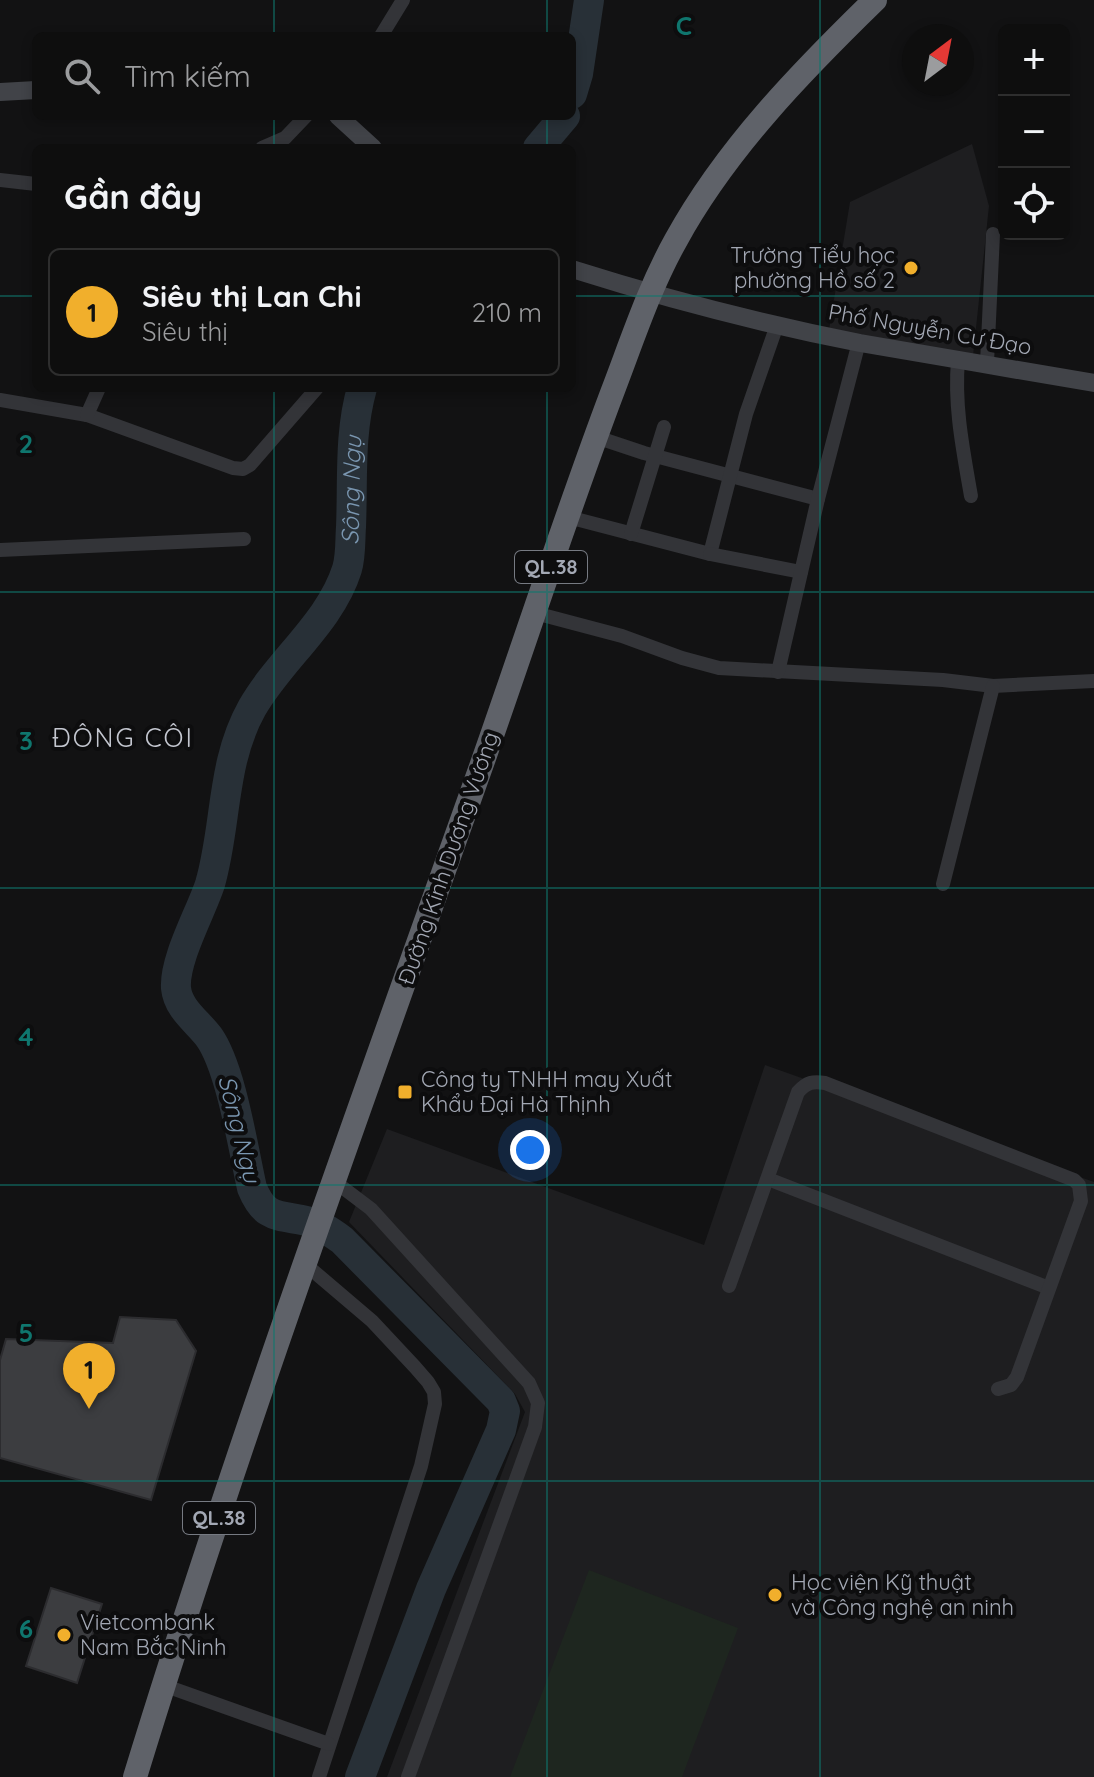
<!DOCTYPE html>
<html lang="vi">
<meta charset="utf-8">
<style>
:root{--surface:#0e0e0e;--page:#171717;--text:#f1f3f6;--muted:#9b9c9e;--line:#2e2e2e;--accent:#f1af2c}
body{margin:0;font-family:Quicksand,sans-serif;background:var(--page);color:var(--text)}
.controls{position:absolute;right:24px;top:24px;display:grid;overflow:hidden;border-radius:12px;box-shadow:0 4px 12px #0003}
.controls button{width:72px;height:72px;display:grid;place-items:center;padding:0;border:0;border-bottom:2px solid var(--line);background:var(--surface);color:var(--text);font:40px sans-serif}
.compass{position:absolute;left:902px;top:24px;width:72px;height:72px;border-radius:50%;background:var(--surface);box-shadow:0 4px 12px #0003;rotate:32deg}
.you{position:absolute;left:530px;top:1150px;width:28px;height:28px;margin:-20px;border:6px solid #fff;border-radius:50%;background:#1a73e8;box-shadow:0 0 0 12px #1a73e833}
.badge{display:grid;place-items:center;width:52px;height:52px;border-radius:50%;background:var(--accent);color:#111;font-size:26px;font-weight:700}
.pin{position:absolute;translate:-50% -66px;filter:drop-shadow(0 2px 4px #0008)}
.pin::after{content:'';position:absolute;top:42px;width:28px;height:24px;background:inherit;clip-path:polygon(0 0,100% 0,50% 100%)}
.list{margin:0;padding:0;list-style:none}
h2{display:flex;justify-content:space-between;align-items:center;height:104px;margin:0;padding:0 32px;font-size:34px}
h2 small{font-size:26px;font-weight:400;color:var(--muted)}
.list li{display:grid;grid-template-columns:52px 1fr auto;gap:24px;align-items:center;box-sizing:border-box;height:128px;margin:0 16px 16px;padding:0 16px;border:2px solid var(--line);border-radius:12px}
.list b{display:block;font-size:30px;white-space:nowrap}
.list p{margin:0;font-size:26px;white-space:nowrap;color:var(--muted)}
.list em{font-size:26px;font-style:normal;color:var(--muted)}
.icon{flex:none;width:44px;height:44px;fill:none;stroke:currentColor;stroke-width:2;stroke-linecap:round;stroke-linejoin:round}
.map{position:relative;flex:none;width:1094px;height:1777px;overflow:hidden}
.search{position:absolute;background:var(--surface);box-shadow:0 4px 12px #0003;left:32px;top:32px;width:544px;height:88px;display:flex;align-items:center;gap:20px;box-sizing:border-box;padding:0 28px;border-radius:12px;color:var(--muted);font-size:30px}
.panel{position:absolute;background:var(--surface);box-shadow:0 4px 12px #0003;left:32px;top:144px;width:544px;height:248px;border-radius:12px}
.map>svg:first-child{display:block}
.built{fill:#1e1e20}
.green{fill:#1e261f}
.lines{fill:none;stroke-linecap:round;stroke-linejoin:round}
.river{stroke:#283037;stroke-width:30}
.building{fill:#3c3d40;stroke:#2c2c2f;stroke-width:2}
.street{stroke:#333438;stroke-width:14}
.secondary{stroke:#414348;stroke-width:18}
.highway{stroke:#5f6269;stroke-width:24}
.grid{fill:none;stroke:#0f766e;stroke-width:2;stroke-opacity:0.55}
.poi-dot{fill:#f1af2c;stroke:#0d0d0e;stroke-width:3}
.labels{text-anchor:middle;stroke-width:8;stroke-linejoin:round;paint-order:stroke}
.shield{fill:#0d0d0e;stroke:#767a82;stroke-width:2}
.shield-label{font-size:20px;font-weight:bold;fill:#a3a8b4}
.poi-label{font-size:22px;fill:#a3a8b4;stroke:#0d0d0e;text-anchor:start}
.street-label{font-size:22px;fill:#a3a8b4;stroke:#0d0d0e}
.water-label{font-size:24px;font-style:italic;fill:#7a96b0;stroke:#0d0d0e}
.quarter-label{font-size:26px;letter-spacing:2px;fill:#c4c7d0;stroke:#0d0d0e}
.grid-label{font-size:26px;text-anchor:middle;font-weight:bold;fill:#0f766e;stroke:#0d0d0e;stroke-width:8;stroke-linejoin:round;paint-order:stroke}
</style>
<div class="map">
<svg width="1094" height="1777" viewBox="0 0 1094 1777">
<rect width="100%" height="100%" fill="#121213"/>
<g class="built">
<polygon points="972,144 989,206 973,356 829,330 850,202"/>
<polygon points="765,1065 1094,1182 1094,1777 387,1777 525,1412 515,1394 349,1222 387,1129 704,1245"/>
</g>
<polygon class="green" points="589,1570 738,1628 682,1777 510,1777"/>
<g class="lines">
<g class="river">
<polyline points="572,94 578,74 589,0"/>
<polyline points="538,148 565,116"/>
<path id="s1" d="M360 1777 431 1589 501 1430 505 1411 501 1401 342 1240C330 1231 318 1223 302 1220 275 1215 264 1217 252 1188 243 1148 231 1068 209 1037 198 1022 178 1009 176 988 174 959 201 912 210 884 227 825 221 763 252 708 280 659 330 623 347 569 351 556 350 540 351 527 353 479 349 434 362 388"/>
</g>
</g>
<g class="building">
<polygon points="120,1317 176,1320 196,1351 151,1500 0,1458 0,1360 6,1339 113,1343"/>
<polygon points="51,1588 102,1604 77,1683 26,1666"/>
</g>
<g class="lines">
<g class="street">
<polyline points="381,36 403,0"/>
<polyline points="262,148 285,138 306,116"/>
<polyline points="0,180 36,184"/>
<path d="M958 360C954 406 963 450 971 496"/>
<polyline points="987,363 993,234"/>
<polyline points="0,400 87,415 233,468 243,469 250,465 317,388"/>
<polyline points="87,415 99,388"/>
<polyline points="596,437 644,453 818,499"/>
<polyline points="568,517 710,554 746,414 777,325"/>
<polyline points="631,534 664,427"/>
<polyline points="0,550 244,539"/>
<polyline points="710,554 801,572"/>
<polyline points="535,613 622,636 682,658 719,668 943,680 993,686 1094,681"/>
<polyline points="778,672 818,499 859,342"/>
<polyline points="943,884 993,686"/>
<polyline points="768,1179 1049,1288"/>
<polyline points="334,1181 371,1209 529,1383 538,1403 535,1427 408,1777"/>
<polyline points="305,1264 372,1321 415,1367 428,1382 434,1392 435,1404 421,1466 319,1777"/>
<path d="M729 1286 798 1092C807 1082 813 1081 825 1083L1074 1180 1079 1185 1081 1201 1017 1377 1011 1385 998 1389"/>
<polyline points="163,1685 329,1744"/>
</g>
<g class="secondary">
<polyline points="0,92 36,90"/>
<polyline points="338,116 373,148"/>
<path d="M572 269C667 299 763 324 860 343 938 357 1016 369 1094 383"/>
</g>
<path class="highway" d="M135 1777C240 1435 363 1099 483 761 526 639 566 515 612 393 632 341 649 288 676 240 726 149 801 72 875 0"/>
</g>
<path class="grid" d="M274 0V36M547 0V36M820 0V1777M274 116V148M547 116V148M0 296H36M572 296H1094M274 388V1777M547 388V1777M0 592H1094M0 888H1094M0 1185H1094M0 1481H1094"/>
<g class="poi-dot">
<circle cx="911" cy="268" r="8"/>
<rect x="397" y="1084" width="16" height="16" rx="4"/>
<circle cx="775" cy="1595" r="8"/>
<circle cx="64" cy="1635" r="8"/>
</g>
<g class="labels">
<g class="shield">
<rect x="515" y="551" width="72" height="32" rx="6"/>
<rect x="183" y="1502" width="72" height="32" rx="6"/>
</g>
<g class="shield-label">
<text x="551" y="574">QL.38</text>
<text x="219" y="1525">QL.38</text>
</g>
<g class="poi-label">
<text x="895" y="263" text-anchor="end">Trường Tiểu học<tspan x="895" dy="25">phường Hồ số 2</tspan></text>
<text x="421" y="1087">Công ty TNHH may Xuất<tspan x="421" dy="25">Khẩu Đại Hà Thịnh</tspan></text>
<text x="791" y="1590">Học viện Kỹ thuật<tspan x="791" dy="25">và Công nghệ an ninh</tspan></text>
<text x="80" y="1630">Vietcombank<tspan x="80" dy="25">Nam Bắc Ninh</tspan></text>
</g>
<g class="street-label">
<text transform="translate(930 329) rotate(10)" y="8">Phố Nguyễn Cư Đạo</text>
<text transform="translate(448 858) rotate(-71)" y="8">Đường Kinh Dương Vương</text>
</g>
<g class="water-label">
<text dy="8" stroke="none"><textPath href="#s1" startOffset="1498">Sông Ngụ</textPath></text>
<text transform="translate(239 1129) rotate(76)" y="8">Sông Ngụ</text>
</g>
<g class="quarter-label">
<text x="123" y="747">ĐÔNG CÔI</text>
</g>
</g>
<g class="grid-label">
<text x="684" y="35">C</text>
<text x="26" y="453">2</text>
<text x="26" y="750">3</text>
<text x="26" y="1046">4</text>
<text x="26" y="1342">5</text>
<text x="26" y="1638">6</text>
</g>
</svg>
<div class="controls">
<button>+</button>
<button>−</button>
<button><svg class="icon" aria-label="locate" viewBox="0 0 24 24"><circle cx="12" cy="12" r="6"/><path d="M12 2v4M12 18v4M2 12h4M18 12h4"/></svg></button>
</div>
<svg class="compass" viewBox="-18 -18 36 36"><path d="M0-13l5 13h-10z" fill="#e53935"/><path d="M0 13l5-13h-10z" fill="#9b9c9e"/></svg>
<div class="you"></div>
<div class="pin badge" style="left:89px;top:1409px">1</div>
<div class="search"><svg class="icon" aria-label="search" viewBox="0 0 24 24"><circle cx="10" cy="10" r="6"/><path d="M15 15l6 6"/></svg>Tìm kiếm</div>
<section class="panel">
<h2>Gần đây<small></small></h2>
<ul class="list">
<li><span class="badge">1</span><div><b>Siêu thị Lan Chi</b><p>Siêu thị</p></div><em>210 m</em></li>
</ul>
</section>
</div>
